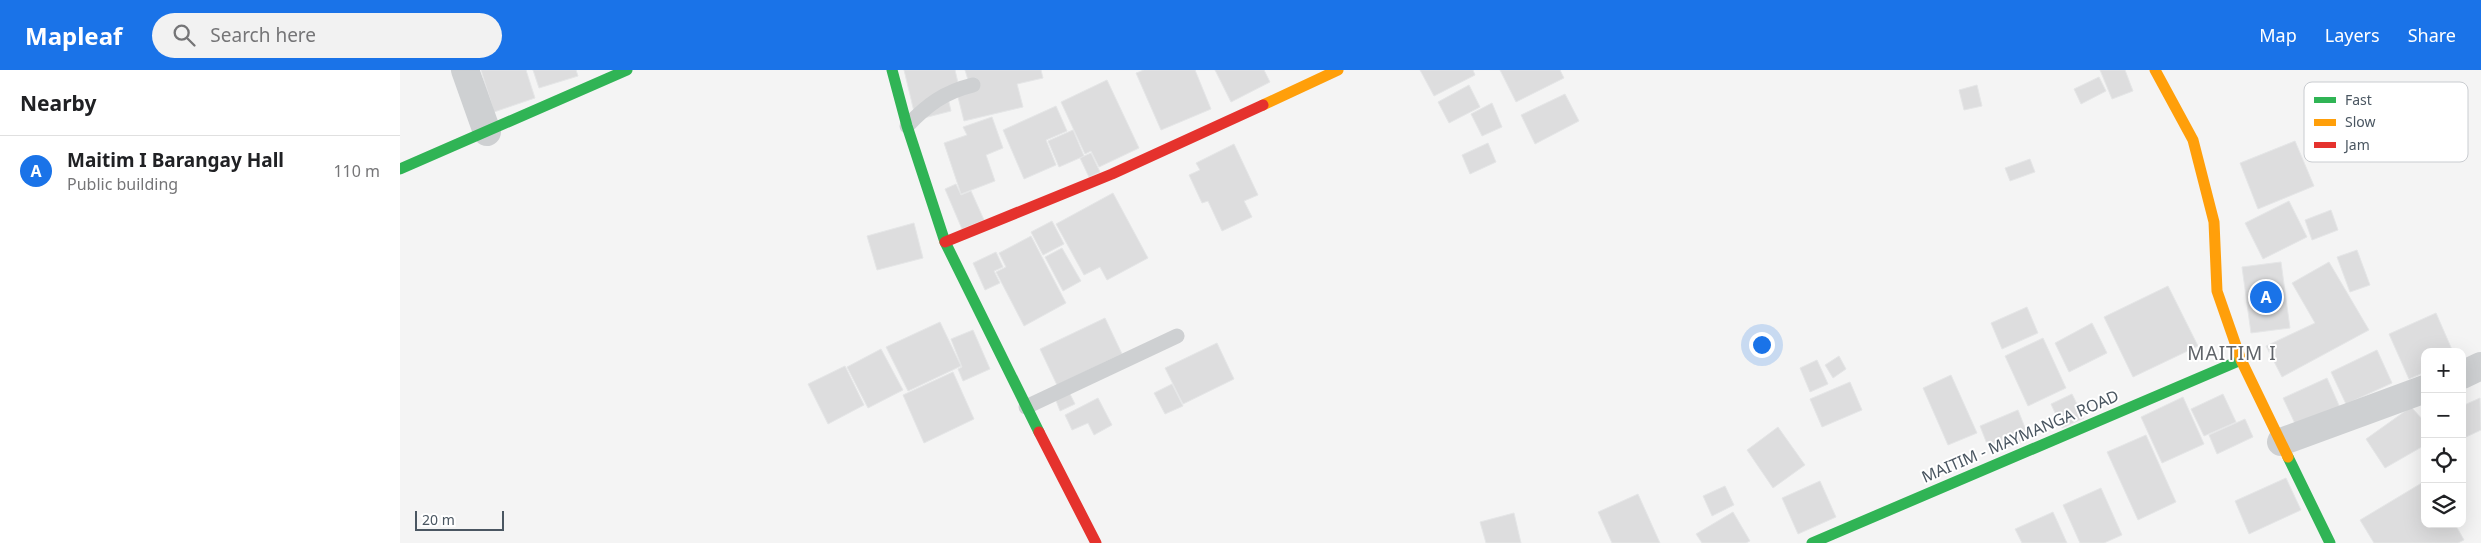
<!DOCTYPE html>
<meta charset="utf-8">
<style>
:root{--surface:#fff;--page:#f2f2f2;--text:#202124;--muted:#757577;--line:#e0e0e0;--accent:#1a73e8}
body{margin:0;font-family:"Noto Sans",sans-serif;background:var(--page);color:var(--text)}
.controls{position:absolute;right:15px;bottom:15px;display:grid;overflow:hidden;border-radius:10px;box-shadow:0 5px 20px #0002}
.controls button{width:45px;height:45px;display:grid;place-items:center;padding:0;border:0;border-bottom:1px solid var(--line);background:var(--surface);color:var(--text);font:25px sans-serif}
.scale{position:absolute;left:15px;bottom:12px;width:89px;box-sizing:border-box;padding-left:5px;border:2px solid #4a5661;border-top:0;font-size:14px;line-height:18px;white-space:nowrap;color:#4a5661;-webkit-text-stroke:4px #fff;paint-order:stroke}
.you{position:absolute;left:1361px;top:274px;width:18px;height:18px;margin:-12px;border:4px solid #fff;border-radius:50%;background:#1a73e8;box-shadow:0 0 0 8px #1a73e833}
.badge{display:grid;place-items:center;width:32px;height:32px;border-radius:50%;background:var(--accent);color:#fff;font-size:16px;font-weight:700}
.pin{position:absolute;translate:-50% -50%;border:2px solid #fff;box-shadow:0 1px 5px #0006}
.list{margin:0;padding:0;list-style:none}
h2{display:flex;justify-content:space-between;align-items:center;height:65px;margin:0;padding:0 20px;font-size:21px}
h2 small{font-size:16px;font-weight:400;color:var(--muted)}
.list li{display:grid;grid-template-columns:32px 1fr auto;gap:15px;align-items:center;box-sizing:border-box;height:70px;padding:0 20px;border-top:1px solid var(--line)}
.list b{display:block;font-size:19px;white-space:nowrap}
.list p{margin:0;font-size:16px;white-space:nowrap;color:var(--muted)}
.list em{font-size:16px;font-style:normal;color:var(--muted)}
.icon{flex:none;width:28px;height:28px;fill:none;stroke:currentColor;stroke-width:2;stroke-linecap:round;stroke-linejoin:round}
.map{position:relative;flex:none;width:2081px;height:473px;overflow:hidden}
header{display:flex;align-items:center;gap:30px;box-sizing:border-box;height:70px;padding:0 25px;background:var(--accent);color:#fff}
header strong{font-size:24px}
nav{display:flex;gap:28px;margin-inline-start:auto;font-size:18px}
.search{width:350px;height:45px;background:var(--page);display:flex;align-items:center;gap:12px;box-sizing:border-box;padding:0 18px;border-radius:28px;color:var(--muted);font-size:19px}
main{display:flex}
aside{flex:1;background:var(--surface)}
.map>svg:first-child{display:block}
.building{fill:#ddddde;stroke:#e5e6e7}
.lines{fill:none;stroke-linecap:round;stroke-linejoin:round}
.lane{stroke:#ced0d2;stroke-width:15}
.street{stroke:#ced0d2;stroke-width:28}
.fast{stroke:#30b455;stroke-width:11}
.slow{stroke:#ff9f0a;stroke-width:11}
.jam{stroke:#e5322d;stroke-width:11}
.labels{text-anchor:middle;stroke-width:4;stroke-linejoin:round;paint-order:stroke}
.street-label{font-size:16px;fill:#4a5661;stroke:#fff}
.quarter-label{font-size:19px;letter-spacing:1px;fill:#5f6368;stroke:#fff}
.key{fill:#fff;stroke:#c9ccd0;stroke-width:1}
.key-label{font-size:14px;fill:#4a5661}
</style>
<header>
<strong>Mapleaf</strong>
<div class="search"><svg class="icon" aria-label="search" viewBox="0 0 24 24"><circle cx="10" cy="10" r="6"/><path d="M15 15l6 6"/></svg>Search here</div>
<nav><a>Map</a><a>Layers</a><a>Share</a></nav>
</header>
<main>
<aside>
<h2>Nearby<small></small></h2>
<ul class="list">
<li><span class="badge">A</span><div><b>Maitim I Barangay Hall</b><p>Public building</p></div><em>110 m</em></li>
</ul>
</aside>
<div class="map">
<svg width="2081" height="473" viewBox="0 0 2081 473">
<rect width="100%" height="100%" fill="#f4f4f4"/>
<g class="building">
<polygon points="81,0 126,0 135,28 94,42"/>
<polygon points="133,0 176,0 178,6 139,18"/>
<polygon points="504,0 555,0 560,21 547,24 551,41 516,50"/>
<polygon points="565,0 641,0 643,8 617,14 623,37 564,51 557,23 579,18 576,8 568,10"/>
<polygon points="744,0 795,0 811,39 761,60 736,3"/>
<polygon points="815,0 864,0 870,12 831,32"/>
<polygon points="1020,0 1073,0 1075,5 1034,26"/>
<polygon points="1100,0 1160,0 1164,8 1116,32"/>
<polygon points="1700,0 1725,0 1733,21 1712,29"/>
<polygon points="1699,7 1706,21 1681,34 1674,19"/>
<polygon points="707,10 739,78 699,97 691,81 685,84 661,32"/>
<polygon points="1069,15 1080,37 1049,53 1038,32"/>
<polygon points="1577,15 1582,36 1564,40 1559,20"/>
<polygon points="1165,24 1179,51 1135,74 1121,45"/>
<polygon points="1092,33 1102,57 1082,66 1071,44"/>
<polygon points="656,36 667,61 646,70 656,95 624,109 603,60"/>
<polygon points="592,47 603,78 586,85 595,111 561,124 544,73 567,65 563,57"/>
<polygon points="673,60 684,86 659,97 648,71"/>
<polygon points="1895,71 1914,116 1858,139 1840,93"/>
<polygon points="1088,73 1096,92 1070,104 1062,85"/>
<polygon points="834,74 858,125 844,131 852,147 822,161 808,131 802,133 789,105 800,100 796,93"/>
<polygon points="691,83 700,102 689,107 680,88"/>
<polygon points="1630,89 1635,102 1610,111 1605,98"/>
<polygon points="556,114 561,125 571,121 584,150 562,159 545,119"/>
<polygon points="713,123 748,188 707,210 700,197 684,205 656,154"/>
<polygon points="1889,131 1907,167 1863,189 1845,153"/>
<polygon points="1931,140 1938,160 1912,170 1905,150"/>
<polygon points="652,151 664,174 643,185 631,162"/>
<polygon points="514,153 523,188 477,200 467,166"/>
<polygon points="631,166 666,233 624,256 596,202 606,197 599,183"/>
<polygon points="662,178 681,211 663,221 645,187"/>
<polygon points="1957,180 1970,215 1950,222 1937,187"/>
<polygon points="596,182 603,197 594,201 600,213 585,220 573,193"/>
<polygon points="1881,192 1890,258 1851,263 1842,197"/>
<polygon points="1929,192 1969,260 1882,307 1866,276 1915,253 1892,213"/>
<polygon points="1768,216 1798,276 1733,307 1704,247"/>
<polygon points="1627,237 1638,263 1602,279 1591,253"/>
<polygon points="2036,243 2053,282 2025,282 2025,302 2009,309 1989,264"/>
<polygon points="705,248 722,284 657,315 640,279"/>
<polygon points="540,252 561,296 508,321 486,277"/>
<polygon points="1692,253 1707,283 1669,302 1655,273"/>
<polygon points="573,260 590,299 563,311 558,299 562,297 551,269"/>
<polygon points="1643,268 1666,318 1628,336 1605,286"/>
<polygon points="817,273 834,309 783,334 765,298"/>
<polygon points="481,279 503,320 468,338 447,297"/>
<polygon points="1977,280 1992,313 1946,334 1931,302"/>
<polygon points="1439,286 1446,299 1433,308 1425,295"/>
<polygon points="1417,290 1428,314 1410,322 1400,298"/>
<polygon points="445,296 464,335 428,354 408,314"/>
<polygon points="553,302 574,349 524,373 503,325"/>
<polygon points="1551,305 1577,363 1548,375 1523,318"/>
<polygon points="1927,308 1941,340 1898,360 1883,328"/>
<polygon points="1450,312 1462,340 1422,357 1410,329"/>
<polygon points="772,314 783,336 765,344 754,323"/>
<polygon points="669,322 675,334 660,341 655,328"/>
<polygon points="1672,324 1684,348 1662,358 1651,334"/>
<polygon points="1823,324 1836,352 1804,366 1791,339"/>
<polygon points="1783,327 1804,374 1762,393 1741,347"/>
<polygon points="698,328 712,355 694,365 688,353 672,360 665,345"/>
<polygon points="2080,328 2081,360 2062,369 2062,336"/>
<polygon points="2011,337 2025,352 2025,375 1985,398 1966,369"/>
<polygon points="1618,340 1629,368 1591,384 1580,356"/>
<polygon points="1845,349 1853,367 1817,384 1809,365"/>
<polygon points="1378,357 1405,395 1373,418 1347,380"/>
<polygon points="1746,365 1776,432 1738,450 1707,382"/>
<polygon points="1886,408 1901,440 1849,464 1835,431"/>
<polygon points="1420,411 1436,447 1398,464 1382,428"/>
<polygon points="2025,411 2025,454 2055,454 2064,470 2058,473 1974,473 1960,450"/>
<polygon points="1325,416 1334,435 1312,446 1303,426"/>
<polygon points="1701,418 1722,465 1704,473 1680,473 1663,435"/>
<polygon points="1238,424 1260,473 1212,473 1198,442"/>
<polygon points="1333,442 1350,471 1346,473 1302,473 1296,464"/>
<polygon points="1653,442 1667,473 1622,473 1615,459"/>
<polygon points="1114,443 1121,473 1086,473 1080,452"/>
</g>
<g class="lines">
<g class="lane">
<path d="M507 56C527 35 544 22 573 15"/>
<polyline points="626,337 777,266"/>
</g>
<g class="street">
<polyline points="65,0 87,62"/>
<polyline points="2062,305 2081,296"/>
<polyline points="1881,372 2025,319"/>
</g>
<g class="fast">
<polyline points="492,0 507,56 545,172 639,362"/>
<polyline points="0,99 227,0"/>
<polyline points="1888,387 1930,473"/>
<polyline points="1412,473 1841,290"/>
</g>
<g class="slow">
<polyline points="1755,0 1793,70 1814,152 1817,221 1841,290 1888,387"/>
<polyline points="863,35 938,0"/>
</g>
<g class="jam">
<polyline points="545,172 712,104 863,35"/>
<polyline points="639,362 696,473"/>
</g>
</g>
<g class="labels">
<g class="street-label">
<text transform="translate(1620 366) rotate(-23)" y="6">MAITIM - MAYMANGA ROAD</text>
</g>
<g class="quarter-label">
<text x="1832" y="290">MAITIM I</text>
</g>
</g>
<rect x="1904" y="12" width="164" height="80" rx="8" class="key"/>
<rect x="1914" y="27" width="22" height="6" fill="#30b455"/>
<rect x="1914" y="49" width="22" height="7" fill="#ff9f0a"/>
<rect x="1914" y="72" width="22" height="6" fill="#e5322d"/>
<g class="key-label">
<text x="1945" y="35">Fast</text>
<text x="1945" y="57">Slow</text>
<text x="1945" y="80">Jam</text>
</g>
</svg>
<div class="controls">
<button>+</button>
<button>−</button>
<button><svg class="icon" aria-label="locate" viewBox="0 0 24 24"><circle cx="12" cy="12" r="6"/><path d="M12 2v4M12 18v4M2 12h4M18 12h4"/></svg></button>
<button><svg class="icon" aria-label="layers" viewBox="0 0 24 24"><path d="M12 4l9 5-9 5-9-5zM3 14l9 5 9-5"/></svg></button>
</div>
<div class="scale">20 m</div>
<div class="you"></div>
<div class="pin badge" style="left:1866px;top:227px">A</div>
</div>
</main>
